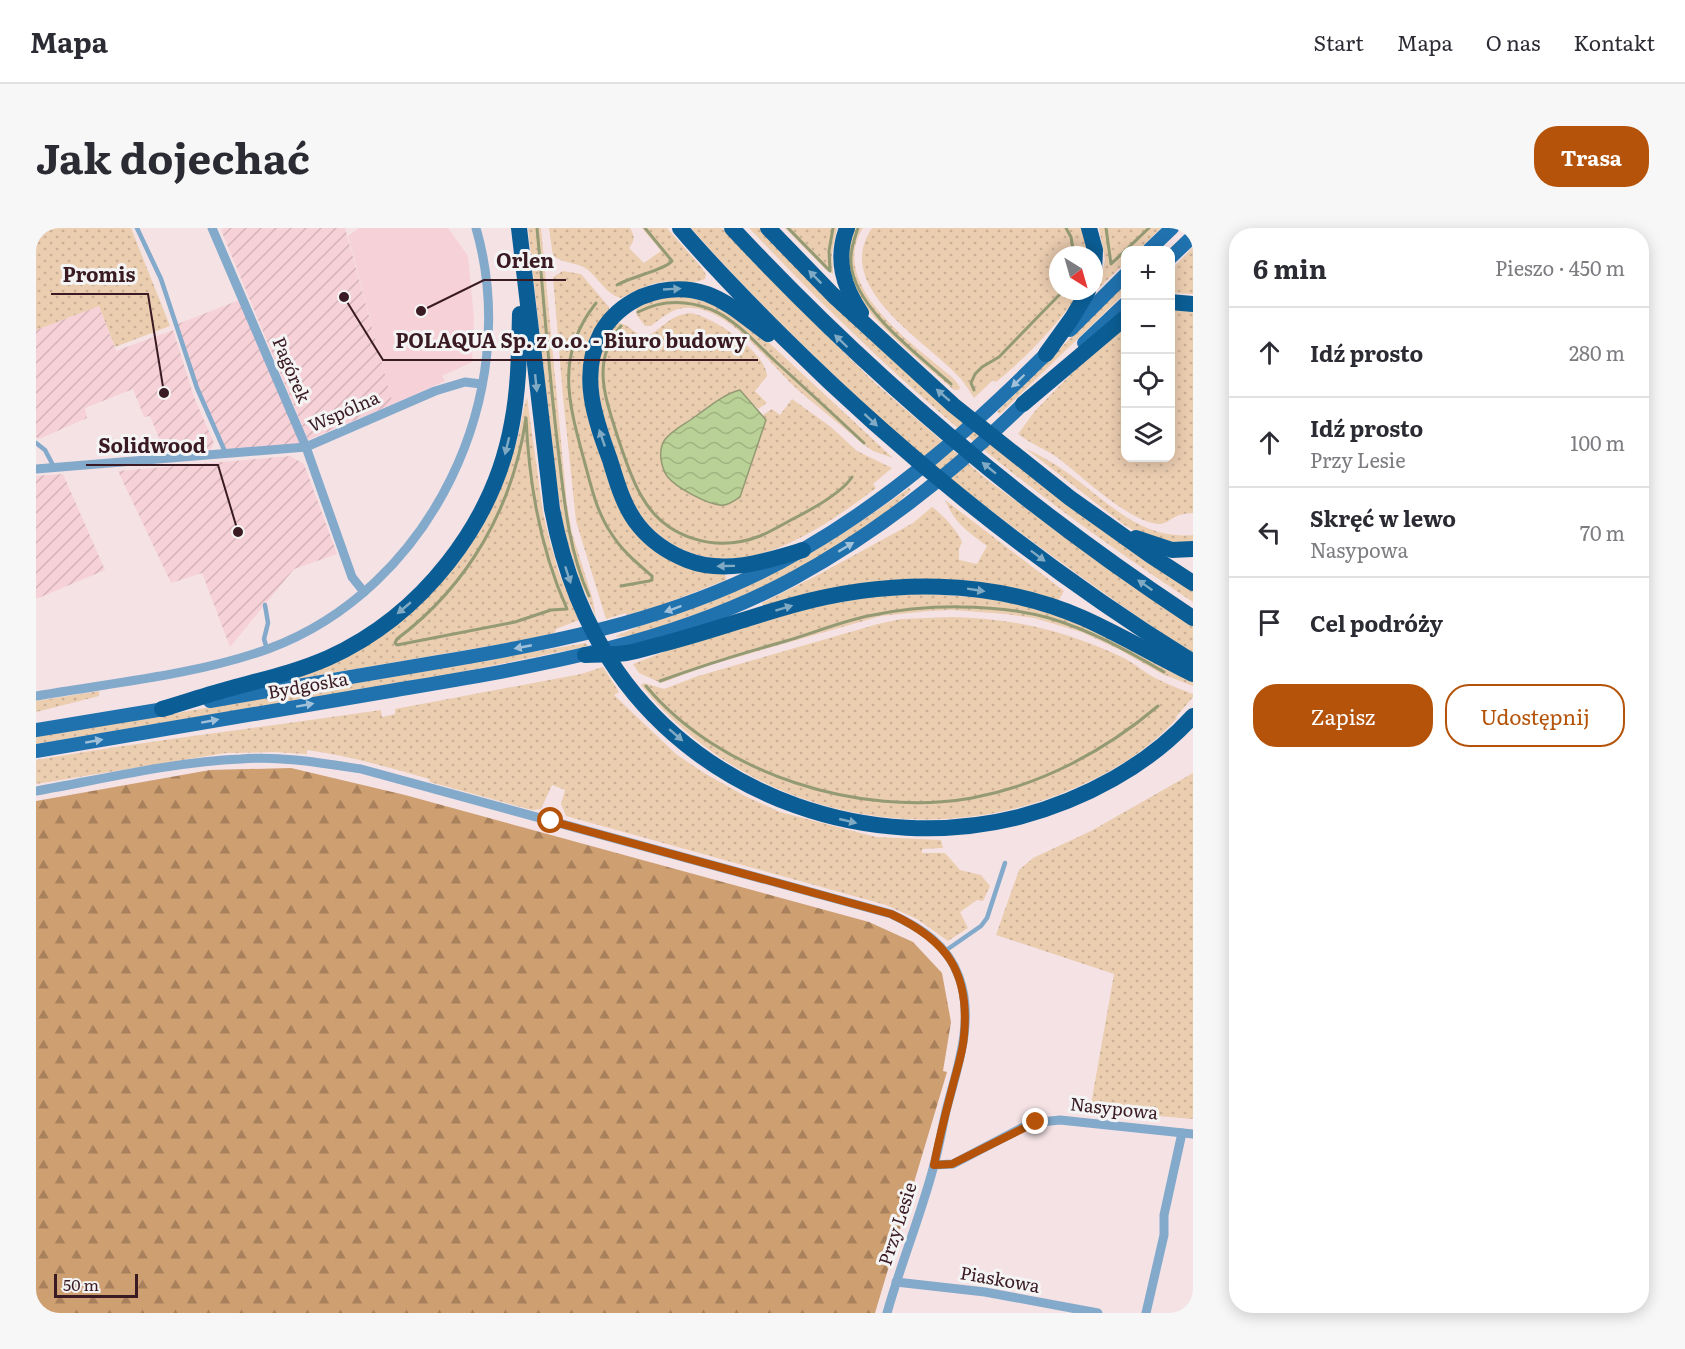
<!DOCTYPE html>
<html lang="pl">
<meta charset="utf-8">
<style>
:root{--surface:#fff;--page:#f7f7f7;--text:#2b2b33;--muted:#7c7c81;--line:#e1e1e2;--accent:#b45309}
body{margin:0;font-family:Literata,serif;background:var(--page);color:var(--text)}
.controls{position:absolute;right:18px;top:18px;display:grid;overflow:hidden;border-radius:12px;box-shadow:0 3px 15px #0003}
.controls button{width:54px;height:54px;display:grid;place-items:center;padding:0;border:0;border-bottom:2px solid var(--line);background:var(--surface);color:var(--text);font:30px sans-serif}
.compass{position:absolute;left:1013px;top:18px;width:54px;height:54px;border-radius:50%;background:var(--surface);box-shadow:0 3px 15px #0003;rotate:143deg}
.scale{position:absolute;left:18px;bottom:15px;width:84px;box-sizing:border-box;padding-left:6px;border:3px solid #3a1b23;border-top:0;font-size:16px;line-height:21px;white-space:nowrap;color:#3a1b23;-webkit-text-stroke:4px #f4f4f4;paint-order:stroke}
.stop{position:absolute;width:18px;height:18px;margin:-14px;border:4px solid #b45309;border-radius:50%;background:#fff}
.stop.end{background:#b45309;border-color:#fff;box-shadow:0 2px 6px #0008}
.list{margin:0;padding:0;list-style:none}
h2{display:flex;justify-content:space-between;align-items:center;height:78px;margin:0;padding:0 24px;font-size:26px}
h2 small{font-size:20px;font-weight:400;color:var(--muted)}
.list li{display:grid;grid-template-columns:39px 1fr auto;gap:18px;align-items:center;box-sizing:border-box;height:90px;padding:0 24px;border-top:2px solid var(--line)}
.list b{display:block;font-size:22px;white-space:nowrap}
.list p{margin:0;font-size:20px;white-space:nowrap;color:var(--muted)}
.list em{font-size:20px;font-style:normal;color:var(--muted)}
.actions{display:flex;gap:12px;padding:18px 24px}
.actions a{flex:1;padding:14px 0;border:2px solid var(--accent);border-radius:24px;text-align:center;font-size:21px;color:var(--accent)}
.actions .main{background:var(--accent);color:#fff}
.icon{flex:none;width:33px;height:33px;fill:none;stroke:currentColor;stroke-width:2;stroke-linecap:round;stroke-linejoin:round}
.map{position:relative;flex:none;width:1157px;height:1085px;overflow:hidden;border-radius:24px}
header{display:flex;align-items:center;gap:36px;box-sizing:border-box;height:84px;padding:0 30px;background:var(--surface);border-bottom:2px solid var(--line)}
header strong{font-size:28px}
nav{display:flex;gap:33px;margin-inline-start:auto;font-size:21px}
.intro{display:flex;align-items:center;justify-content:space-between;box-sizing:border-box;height:144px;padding:0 36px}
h1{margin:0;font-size:42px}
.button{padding:15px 27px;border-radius:24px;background:var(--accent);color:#fff;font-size:21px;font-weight:700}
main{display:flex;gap:36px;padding:0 36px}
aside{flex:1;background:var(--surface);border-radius:24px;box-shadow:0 3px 15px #0003}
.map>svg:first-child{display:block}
.built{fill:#f7d1d8}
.industrial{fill:url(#industrial-furrows)}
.grass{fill:url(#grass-dots)}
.forest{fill:url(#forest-firs)}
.water{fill:url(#water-waves);stroke:#939a74;stroke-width:1.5}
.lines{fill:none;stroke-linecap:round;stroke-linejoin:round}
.stream{stroke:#939a74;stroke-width:3}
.lane{stroke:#83a9cb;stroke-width:4.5}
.street{stroke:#83a9cb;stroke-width:9}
.primary{stroke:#2072af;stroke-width:14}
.highway{stroke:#0b5e95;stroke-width:16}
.oneway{fill:#80a9c4}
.oneway2{fill:#9fc0d8}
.route{stroke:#b45309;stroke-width:8}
.labels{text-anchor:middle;stroke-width:6;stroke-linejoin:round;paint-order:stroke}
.street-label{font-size:18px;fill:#3a1b23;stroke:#f4f4f4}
.leader{fill:none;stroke:#3a1b23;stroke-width:2}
.callout-dot{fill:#3a1b23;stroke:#f4f4f4;stroke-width:2}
.callout-label{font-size:20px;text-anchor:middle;font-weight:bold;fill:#3a1b23;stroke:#f4f4f4;stroke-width:6;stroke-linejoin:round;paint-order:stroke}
</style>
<header>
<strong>Mapa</strong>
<nav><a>Start</a><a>Mapa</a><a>O nas</a><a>Kontakt</a></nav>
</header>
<div class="intro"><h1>Jak dojechać</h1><a class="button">Trasa</a></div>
<main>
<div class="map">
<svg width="1157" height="1085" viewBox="0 0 1157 1085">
<defs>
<pattern id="industrial-furrows" width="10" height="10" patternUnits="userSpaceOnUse" patternTransform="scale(1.5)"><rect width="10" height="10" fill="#f7d1d8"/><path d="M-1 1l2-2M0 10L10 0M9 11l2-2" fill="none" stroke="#d4b3b9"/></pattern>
<pattern id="grass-dots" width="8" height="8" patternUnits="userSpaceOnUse" patternTransform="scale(1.5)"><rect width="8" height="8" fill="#ebcdb0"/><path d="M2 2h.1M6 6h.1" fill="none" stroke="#caaf97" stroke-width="1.8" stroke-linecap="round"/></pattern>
<pattern id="forest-firs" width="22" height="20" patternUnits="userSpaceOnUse" patternTransform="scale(1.5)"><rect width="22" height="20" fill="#ce9f71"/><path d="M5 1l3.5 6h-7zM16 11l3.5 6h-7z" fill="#a8815c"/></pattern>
<pattern id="water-waves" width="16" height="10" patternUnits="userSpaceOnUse" patternTransform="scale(1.5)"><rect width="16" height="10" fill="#b9d196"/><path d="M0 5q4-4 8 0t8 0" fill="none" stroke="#a0b381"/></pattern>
</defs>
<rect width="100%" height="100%" fill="#f4e2e5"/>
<polygon class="built" points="323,0 412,0 432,28 438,91 436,134 406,148 409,153 357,176 312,8"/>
<g class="industrial">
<polygon points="188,0 309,0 357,176 272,212 185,2"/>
<polygon points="206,71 270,219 190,227 161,160 139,97"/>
<polygon points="63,78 80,123 137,102 158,169 178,215 172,226 124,230 123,210 114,188 108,189 97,161 49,180 51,190 3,211 0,209 0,102"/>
<polygon points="254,228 268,236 301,326 258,341 194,419 166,345 135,355 82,243"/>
<polygon points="27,246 69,342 0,371 0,248"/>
</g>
<g class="grass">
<polygon points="0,0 95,0 134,98 79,119 63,78 0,102"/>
<polygon points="492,0 505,0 531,277 536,305 556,369 560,389 544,353 528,304 519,246"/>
<path d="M513 0H594C599 9 599 12 593 20L608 35 625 23 606 0H631L666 40 670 47 669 51C656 57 640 52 626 54 611 56 598 64 585 70 571 67 563 51 552 42 542 34 528 36 517 28Z"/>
<path d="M655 0H686L780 97 840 156 949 250 1057 330 1157 397V426C1058 360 962 291 871 215 850 198 831 178 811 159 757 108 704 56 655 0Z"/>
<path d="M713 0H728L820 93 1157 361V374C1071 317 987 257 909 189 840 130 776 66 713 0Z"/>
<polygon points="749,0 801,0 796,25 797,46 789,41"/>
<path d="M818 0H827C790 58 880 118 917 150L924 159 923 162H918C887 134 822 87 813 46 809 32 813 13 818 0Z"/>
<path d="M836 0H1046L1053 27H1022V63H1045C1021 97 992 128 960 154L957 152 938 170C934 164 930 157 925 151 891 113 795 60 836 0Z"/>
<polygon points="1063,0 1125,0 1103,22 1090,22 1089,35 1063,60 1069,32"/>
<polygon points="1157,19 1157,66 1135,65 1135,42"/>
<polygon points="527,43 545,46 573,79 573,84 552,120 591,292 689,345 690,352 623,378 591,387 590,385 570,391 540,293 527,169 517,49"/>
<polygon points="1089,55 1089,65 964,186 961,184"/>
<path d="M640 67 675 73 729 111 857 230 837 223 827 216C806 198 784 181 763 163 734 137 697 83 656 80 639 78 628 88 615 98H609L600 86 601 77Z"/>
<path d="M1135 79 1157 83V285C1151 285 1144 286 1139 289 1133 292 1130 296 1122 296 1092 293 1047 249 1022 230 1009 221 995 216 982 206L999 183 1074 106 1089 95 1090 230H1134Z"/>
<path d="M655 85C677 89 730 124 731 148L719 163 731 175 722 181 704 162 626 237C641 271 673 266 704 269L729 194 727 187 736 181 744 187 756 171 795 199 821 223 856 240 837 256 840 260C785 301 708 357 638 317 621 307 607 293 597 276 588 260 585 241 579 224 569 192 556 161 563 127 566 116 575 104 580 94L590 97 607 110C626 103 631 87 655 85Z"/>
<path d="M491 169 507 285 513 310 523 345 543 392 520 401 518 405 488 412 254 452 278 444 424 332C449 296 468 257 480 215 485 200 486 183 491 169Z"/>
<path d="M989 220C1003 227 1016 234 1029 243 1069 271 1103 312 1157 307V314L1139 316 1107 308 1087 296Z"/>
<path d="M873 260 875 262C819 318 726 363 652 389 629 398 606 407 581 409L580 408C621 390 664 379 704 361 765 333 820 298 873 260Z"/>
<path d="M909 272 1028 363 1022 373 961 357 727 378 726 375 780 348 877 295 896 279C905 285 923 304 926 314L923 321V332L941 336 951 318C930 302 920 297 909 272Z"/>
<path d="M860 365C911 367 962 368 1011 383 1062 398 1109 426 1157 450V458L1126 446 1082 421 1045 404 998 390 970 386 916 382 894 383 845 388 674 437 625 455 603 445 597 436 656 413 773 379Z"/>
<path d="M915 389C981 391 1028 402 1088 430 1099 436 1108 444 1119 450 1131 456 1144 461 1157 466V469L1140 489 1141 490C1114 521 1078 543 1041 559 890 627 709 586 605 457L608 455 628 461 662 448 842 396 865 391Z"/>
<polygon points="550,415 552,418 416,446 0,516 0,509"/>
<path d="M567 439 583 464 578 467 640 526 668 545 709 568 744 584 840 609 905 612 907 620 886 621V625H909L924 642 945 647 954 658 947 673 941 672 924 684 932 700 912 713 881 691 850 677 530 588 525 576 529 562 516 557 505 581 496 582 394 554 393 551C352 539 313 528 271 522V526L239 524 189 525 0 556V532C114 512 230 499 345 482L346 489 359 486V481L545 446Z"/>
<polygon points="63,463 63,468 0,484 0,473"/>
<polygon points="1157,545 1157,891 1054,882 1078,746 960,707 983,642 997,630 1055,603"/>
</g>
<polygon class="forest" points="255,540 369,567 833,694 877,714 906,745 915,794 907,843 911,844 839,1085 0,1085 0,573 174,542"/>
<path class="water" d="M704 162 730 192 704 269C699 272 694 276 688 277 675 279 639 259 631 248 625 239 622 223 628 213 634 203 651 195 660 188 674 178 688 166 704 162Z"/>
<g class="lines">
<g class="stream">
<path d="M501 0C508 73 513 147 522 220 528 270 532 321 553 368"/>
<polyline points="752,0 794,43 793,23 797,0"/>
<path d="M822 0C818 12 814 23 815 36 819 81 883 127 915 156"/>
<polyline points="1030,0 1035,9 1038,27"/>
<polyline points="1070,0 1075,36 1113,0"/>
<path d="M581 57C594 49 631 41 636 33L609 0"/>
<path d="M560 75C519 127 532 173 548 232 555 257 560 283 575 305 586 323 601 335 616 348V352L613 353 585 358"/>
<path d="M602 84C625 72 650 72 674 81 699 91 720 115 739 133 769 160 798 187 828 215"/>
<path d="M585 98C554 134 570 171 582 210 589 230 595 251 606 269 630 311 680 325 724 308 734 304 744 298 753 293 771 284 805 266 816 249"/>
<polyline points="938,162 935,155 939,146 946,139 963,129 1027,63"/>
<path d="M490 190C493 256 504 321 531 381L515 382 479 394 361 417 359 415 361 411C433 357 477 279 490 190Z"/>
<path d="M624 453C665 438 707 425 750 413 777 405 804 394 832 388 888 376 959 375 1013 390 1054 402 1092 423 1128 444"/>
<path d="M610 458C683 546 824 590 936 570 1005 557 1069 523 1122 478"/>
</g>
<g class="lane">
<polyline points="101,0 125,51 161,160 190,226"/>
<polyline points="0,215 9,222 18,239"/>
<polyline points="229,377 232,395 228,411 231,421"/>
<polyline points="909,723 945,698 951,690 969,635"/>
</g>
<g class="street">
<polyline points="176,0 270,219 316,349 328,364"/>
<polyline points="0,241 270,219 399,163 429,154 445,156"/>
<path d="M0 468C75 455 160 447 232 421 395 361 488 166 440 0"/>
<path d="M0 563C68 551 137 534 205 531 245 528 285 535 325 541L855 686C885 700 911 716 923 749 939 793 921 840 910 883 906 901 903 919 898 937 885 987 865 1035 851 1085"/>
<polyline points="898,937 917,936 995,895 1024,892 1157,906"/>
<polyline points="860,1054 949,1064 1062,1085"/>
<polyline points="1110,1085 1128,1007 1128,987 1146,905"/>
</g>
<g class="primary">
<polyline points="1113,22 1136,0"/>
<polyline points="1134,30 1157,8"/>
<polyline points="1034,102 1090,46"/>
<polyline points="1048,115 1090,75"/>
<path d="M174 473C248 460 322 448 397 435 527 413 653 389 768 321 861 267 940 196 1016 120"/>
<polyline points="0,502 134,480"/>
<path d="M0 523C116 503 232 483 348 464 489 440 631 419 758 350 846 302 924 239 994 169"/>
</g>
<g class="highway">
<path d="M483 0 516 281C527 339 547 394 581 443 670 570 835 626 983 589 1047 572 1112 538 1157 488"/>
<path d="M644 0C676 38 712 74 747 109 871 232 1009 342 1157 434"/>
<path d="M696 0C834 148 988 279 1157 390"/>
<polyline points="732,0 797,67 917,177 1034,270 1114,327 1157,355"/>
<path d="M811 0C799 31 807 58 825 85"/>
<polyline points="1053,0 1059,22 1058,44"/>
<polyline points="1134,74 1157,76"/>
<path d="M732 106C711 91 695 75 671 66 648 58 627 60 605 69 588 77 574 89 565 105 543 147 559 191 574 232 581 255 588 280 603 298 616 314 633 325 651 332 689 347 731 333 767 322"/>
<polyline points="1010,126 1036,90 1052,63"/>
<polyline points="987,176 1090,89"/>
<polyline points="1100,310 1136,322 1157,321"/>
<path d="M549 427C562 426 577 427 590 425 603 423 617 418 630 415 673 404 714 389 757 377 852 351 955 350 1047 390 1085 407 1120 428 1157 446"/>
<path d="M126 481C150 474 173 466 196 460 229 451 260 444 292 430 385 388 458 296 476 195 483 159 483 123 484 86"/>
</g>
</g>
<defs><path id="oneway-solid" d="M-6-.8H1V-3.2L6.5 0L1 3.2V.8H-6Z" transform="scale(1.5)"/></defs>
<g class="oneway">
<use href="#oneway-solid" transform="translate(779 49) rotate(-135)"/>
<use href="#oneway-solid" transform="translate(636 61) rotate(-3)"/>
<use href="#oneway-solid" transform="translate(805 113) rotate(-136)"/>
<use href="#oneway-solid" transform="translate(500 155) rotate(84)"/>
<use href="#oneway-solid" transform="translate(907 167) rotate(-139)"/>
<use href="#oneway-solid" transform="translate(835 192) rotate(43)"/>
<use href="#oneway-solid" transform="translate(566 210) rotate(-109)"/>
<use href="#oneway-solid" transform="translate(471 218) rotate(104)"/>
<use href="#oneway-solid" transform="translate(953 240) rotate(-141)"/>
<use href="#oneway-solid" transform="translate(1002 328) rotate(37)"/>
<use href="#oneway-solid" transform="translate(690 338) rotate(179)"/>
<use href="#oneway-solid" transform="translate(532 347) rotate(72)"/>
<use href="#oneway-solid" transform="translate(1109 357) rotate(-145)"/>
<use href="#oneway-solid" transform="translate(940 362) rotate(9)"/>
<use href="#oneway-solid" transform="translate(368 380) rotate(140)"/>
<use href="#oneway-solid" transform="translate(748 380) rotate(-17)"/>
<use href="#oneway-solid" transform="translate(640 507) rotate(41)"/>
<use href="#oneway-solid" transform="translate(812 593) rotate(13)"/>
</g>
<g class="oneway2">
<use href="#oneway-solid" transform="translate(982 153) rotate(136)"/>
<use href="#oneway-solid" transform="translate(810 319) rotate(-31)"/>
<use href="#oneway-solid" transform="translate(637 381) rotate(160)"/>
<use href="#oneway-solid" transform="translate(487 419) rotate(169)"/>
<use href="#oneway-solid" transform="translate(269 477) rotate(-10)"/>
<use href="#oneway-solid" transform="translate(174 493) rotate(-10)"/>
<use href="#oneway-solid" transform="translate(58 513) rotate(-10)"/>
</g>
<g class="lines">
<path class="route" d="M515 593 855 686C911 712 934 744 928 808 927 824 921 841 917 857 910 884 903 910 898 937L916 936 1000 894"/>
</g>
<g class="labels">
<g class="street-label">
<text transform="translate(255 142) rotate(67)" y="6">Pagórek</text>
<text transform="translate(308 184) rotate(-24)" y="6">Wspólna</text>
<text transform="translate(272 458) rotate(-10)" y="6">Bydgoska</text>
<text transform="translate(1078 881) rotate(6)" y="6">Nasypowa</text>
<text transform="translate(862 996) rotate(-72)" y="6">Przy Lesie</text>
<text transform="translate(964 1052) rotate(10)" y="6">Piaskowa</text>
</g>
</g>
<path class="leader" d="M385 83L448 52H530M128 165L112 66H15M308 69L347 132H722M202 304L182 237H50"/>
<g class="callout-dot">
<circle cx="385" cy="83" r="6"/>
<circle cx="128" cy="165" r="6"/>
<circle cx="308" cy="69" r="6"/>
<circle cx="202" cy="304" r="6"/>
</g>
<g class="callout-label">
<text x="489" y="40">Orlen</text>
<text x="63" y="54">Promis</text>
<text x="535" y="120">POLAQUA Sp. z o.o. - Biuro budowy</text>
<text x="116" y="225">Solidwood</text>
</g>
</svg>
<div class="controls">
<button>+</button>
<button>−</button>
<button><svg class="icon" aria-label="locate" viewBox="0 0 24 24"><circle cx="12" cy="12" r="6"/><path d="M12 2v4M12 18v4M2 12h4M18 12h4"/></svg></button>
<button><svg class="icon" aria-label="layers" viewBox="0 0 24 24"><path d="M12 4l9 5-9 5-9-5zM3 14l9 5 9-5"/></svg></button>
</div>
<svg class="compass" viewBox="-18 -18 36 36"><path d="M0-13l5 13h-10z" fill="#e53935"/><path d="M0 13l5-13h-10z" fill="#7c7c81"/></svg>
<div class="scale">50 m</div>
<div class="stop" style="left:515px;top:593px"></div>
<div class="stop end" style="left:1000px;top:894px"></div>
</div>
<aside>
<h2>6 min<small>Pieszo · 450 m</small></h2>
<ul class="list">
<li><svg class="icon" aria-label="ahead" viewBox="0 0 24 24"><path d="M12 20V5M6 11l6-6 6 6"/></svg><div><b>Idź prosto</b></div><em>280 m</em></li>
<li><svg class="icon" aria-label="ahead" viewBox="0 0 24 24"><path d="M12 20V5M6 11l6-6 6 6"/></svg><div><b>Idź prosto</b><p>Przy Lesie</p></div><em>100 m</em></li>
<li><svg class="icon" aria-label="left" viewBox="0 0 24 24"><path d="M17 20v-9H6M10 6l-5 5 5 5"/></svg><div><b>Skręć w lewo</b><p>Nasypowa</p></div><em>70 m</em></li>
<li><svg class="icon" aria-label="arrive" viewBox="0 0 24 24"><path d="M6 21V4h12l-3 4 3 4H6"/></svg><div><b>Cel podróży</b></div></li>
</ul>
<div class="actions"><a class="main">Zapisz</a><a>Udostępnij</a></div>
</aside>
</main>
